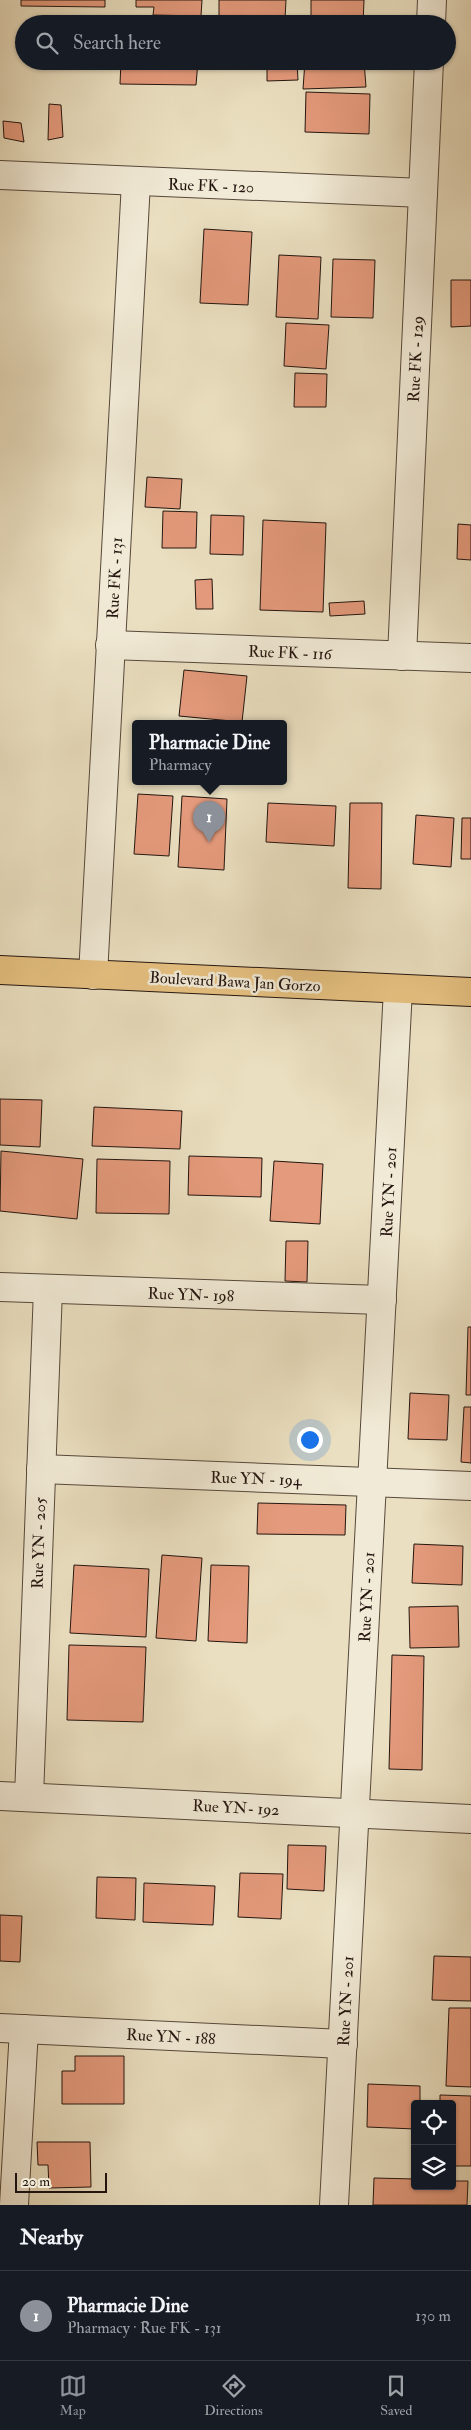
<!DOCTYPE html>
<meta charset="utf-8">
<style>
:root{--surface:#171b24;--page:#20242c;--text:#f1f3f6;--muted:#9ea1a6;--line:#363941;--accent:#8c9099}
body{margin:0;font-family:"IM FELL Double Pica",serif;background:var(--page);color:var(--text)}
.controls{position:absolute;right:15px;bottom:15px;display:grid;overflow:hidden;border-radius:5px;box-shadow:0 1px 4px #0004}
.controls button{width:45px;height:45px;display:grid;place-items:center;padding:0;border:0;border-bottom:1px solid var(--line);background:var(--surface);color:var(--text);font:25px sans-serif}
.scale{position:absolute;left:15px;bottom:12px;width:92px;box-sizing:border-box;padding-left:5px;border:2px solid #24150f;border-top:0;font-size:14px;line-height:18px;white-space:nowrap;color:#24150f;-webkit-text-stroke:4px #f1ead6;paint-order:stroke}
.you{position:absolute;left:309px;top:1439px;width:18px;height:18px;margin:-12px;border:4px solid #fff;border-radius:50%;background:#1a73e8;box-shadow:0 0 0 8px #1a73e833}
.badge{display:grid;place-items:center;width:32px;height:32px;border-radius:50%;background:var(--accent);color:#fff;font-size:16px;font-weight:700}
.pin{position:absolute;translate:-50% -41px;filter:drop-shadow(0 1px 2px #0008)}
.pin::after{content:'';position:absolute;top:26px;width:18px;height:15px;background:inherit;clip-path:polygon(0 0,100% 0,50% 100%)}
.popup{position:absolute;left:132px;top:720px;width:155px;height:65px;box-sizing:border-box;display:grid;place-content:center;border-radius:5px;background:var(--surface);filter:drop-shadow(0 1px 4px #0005);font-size:16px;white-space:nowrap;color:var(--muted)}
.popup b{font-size:19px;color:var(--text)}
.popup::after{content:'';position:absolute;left:50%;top:100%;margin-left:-10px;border:10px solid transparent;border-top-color:var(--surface)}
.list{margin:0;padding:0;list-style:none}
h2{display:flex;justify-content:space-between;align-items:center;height:65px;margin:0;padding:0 20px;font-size:21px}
h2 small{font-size:16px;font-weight:400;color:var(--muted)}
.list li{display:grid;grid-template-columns:32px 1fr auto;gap:15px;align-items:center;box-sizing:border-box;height:90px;padding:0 20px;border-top:1px solid var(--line)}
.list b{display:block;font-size:19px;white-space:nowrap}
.list p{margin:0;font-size:16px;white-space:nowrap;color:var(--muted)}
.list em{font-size:16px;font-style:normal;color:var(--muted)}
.icon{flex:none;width:28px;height:28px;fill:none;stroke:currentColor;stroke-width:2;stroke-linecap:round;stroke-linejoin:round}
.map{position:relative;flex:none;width:471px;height:2205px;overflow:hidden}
.search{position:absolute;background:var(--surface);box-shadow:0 1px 4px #0004;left:15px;right:15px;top:15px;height:55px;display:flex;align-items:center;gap:12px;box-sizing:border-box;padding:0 18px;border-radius:28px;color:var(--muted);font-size:19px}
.sheet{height:155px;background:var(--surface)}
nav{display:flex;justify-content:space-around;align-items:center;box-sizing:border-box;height:70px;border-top:1px solid var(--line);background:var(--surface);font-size:14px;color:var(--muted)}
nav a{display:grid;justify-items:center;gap:2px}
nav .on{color:var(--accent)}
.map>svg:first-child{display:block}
.building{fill:#e49a7c;stroke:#24150f}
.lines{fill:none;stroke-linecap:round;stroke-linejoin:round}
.minor-casing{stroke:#56483b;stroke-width:30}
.major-casing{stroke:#24150f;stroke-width:30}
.minor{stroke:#f1ead6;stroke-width:28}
.major{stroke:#e5c080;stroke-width:28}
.labels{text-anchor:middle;stroke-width:5;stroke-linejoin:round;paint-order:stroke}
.street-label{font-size:16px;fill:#24150f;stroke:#f1ead6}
</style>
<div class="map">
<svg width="471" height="2205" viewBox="0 0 471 2205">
<rect width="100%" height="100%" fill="#eadfc0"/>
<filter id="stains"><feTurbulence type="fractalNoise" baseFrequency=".004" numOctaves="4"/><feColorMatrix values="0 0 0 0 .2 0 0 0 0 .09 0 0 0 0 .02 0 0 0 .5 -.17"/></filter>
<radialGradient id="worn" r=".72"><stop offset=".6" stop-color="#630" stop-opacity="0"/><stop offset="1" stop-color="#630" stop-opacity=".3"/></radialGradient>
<g class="building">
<polygon points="21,0 105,0 105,7 21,6"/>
<polygon points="136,0 202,0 201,16 153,15 154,7 136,7"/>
<polygon points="219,0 286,0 285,19 219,17"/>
<polygon points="311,0 364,0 363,24 311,24"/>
<polygon points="121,61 198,61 196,85 120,84"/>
<polygon points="267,61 297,61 298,80 267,81"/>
<polygon points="305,61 364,61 366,87 303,89"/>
<polygon points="306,92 370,94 369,134 305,132"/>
<polygon points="49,104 61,105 63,137 48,140"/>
<polygon points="3,121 21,123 24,142 4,138"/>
<polygon points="204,229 252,232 248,305 200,303"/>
<polygon points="279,255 321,257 318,319 276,317"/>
<polygon points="333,259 375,260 373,318 331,317"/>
<polygon points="451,280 471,280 471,326 451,327"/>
<polygon points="286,323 329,325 326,369 284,366"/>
<polygon points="295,373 327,374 326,407 294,407"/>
<polygon points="147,477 182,479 180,509 145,507"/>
<polygon points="163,511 197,512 196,548 162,548"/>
<polygon points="211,515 244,516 243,555 210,554"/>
<polygon points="263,520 326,523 323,612 260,610"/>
<polygon points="458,524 471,525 471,560 457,559"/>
<polygon points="212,579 213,609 196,609 195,580"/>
<polygon points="364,601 365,614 330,616 329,603"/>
<polygon points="184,670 247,676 242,722 179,716"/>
<polygon points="138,794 173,796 169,856 134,854"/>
<polygon points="182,796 227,799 224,870 178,867"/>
<polygon points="268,803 336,806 334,846 266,842"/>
<polygon points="350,803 382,803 381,889 348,888"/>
<polygon points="416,815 454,818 451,867 413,864"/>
<polygon points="462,818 471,818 471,859 461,859"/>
<polygon points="0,1099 42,1100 40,1147 0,1145"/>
<polygon points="94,1107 182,1111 180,1149 92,1146"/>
<polygon points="1,1151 83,1159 77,1219 0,1211"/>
<polygon points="189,1156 262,1158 261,1197 188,1195"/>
<polygon points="97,1159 170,1161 169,1214 96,1213"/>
<polygon points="274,1161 323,1164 320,1224 270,1221"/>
<polygon points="286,1241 308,1241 307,1282 285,1281"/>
<polygon points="468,1327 471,1327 471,1395 466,1395"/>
<polygon points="410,1393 449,1395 447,1440 408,1439"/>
<polygon points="464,1407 471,1407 471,1463 461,1462"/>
<polygon points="258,1503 346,1505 345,1535 257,1534"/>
<polygon points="414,1544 463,1546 462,1585 412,1583"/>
<polygon points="162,1555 202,1558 196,1641 156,1638"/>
<polygon points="74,1565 149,1569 146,1637 70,1633"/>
<polygon points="211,1565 249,1566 247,1643 208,1641"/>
<polygon points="458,1606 459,1647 410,1648 409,1607"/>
<polygon points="69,1645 146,1647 143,1722 67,1720"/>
<polygon points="392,1655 424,1656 422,1770 389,1769"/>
<polygon points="288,1845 326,1846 324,1891 287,1889"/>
<polygon points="240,1873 283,1874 281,1919 238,1917"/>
<polygon points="97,1877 136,1878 135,1920 96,1918"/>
<polygon points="144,1883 215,1886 213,1925 143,1922"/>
<polygon points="0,1915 22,1916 20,1962 0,1961"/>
<polygon points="434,1956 471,1957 471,2001 432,2000"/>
<polygon points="449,2008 471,2008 471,2087 446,2086"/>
<polygon points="75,2056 124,2056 124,2104 62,2104 62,2071 75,2071"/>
<polygon points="368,2084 420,2086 420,2104 415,2104 415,2129 367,2127"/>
<polygon points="440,2095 471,2096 471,2166 452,2166 452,2104 440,2104"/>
<polygon points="37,2142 90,2142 91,2187 49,2188 48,2165 38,2165"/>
<polygon points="374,2178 415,2179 415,2186 452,2186 452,2181 468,2181 467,2205 373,2205"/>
</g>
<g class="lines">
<defs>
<g id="minor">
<polyline points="431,24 432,0"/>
<polyline points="0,175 423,193"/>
<polyline points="110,645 471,658"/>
<polyline points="402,656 429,61"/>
<polyline points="93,975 136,182"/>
<polyline points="0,1287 382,1300"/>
<polyline points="41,1469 471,1486"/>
<polyline points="0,1796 471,1819"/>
<polyline points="29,1797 48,1289"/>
<polyline points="0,2028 343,2044"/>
<polyline points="14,2205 24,2029"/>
<polyline points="334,2205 398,989"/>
</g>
<polyline id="major" points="0,970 471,992"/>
</defs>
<use href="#minor" class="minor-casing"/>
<use href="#major" class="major-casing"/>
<use href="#minor" class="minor"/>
<use href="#major" class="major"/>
</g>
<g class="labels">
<g class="street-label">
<text transform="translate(211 185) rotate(2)" y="6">Rue FK - 120</text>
<text transform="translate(415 359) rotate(-87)" y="6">Rue FK - 129</text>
<text transform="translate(114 578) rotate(-87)" y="6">Rue FK - 131</text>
<text transform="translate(290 652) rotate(2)" y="6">Rue FK - 116</text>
<text transform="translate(235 981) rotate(3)" y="6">Boulevard Bawa Jan Gorzo</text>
<text transform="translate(388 1192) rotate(-87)" y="6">Rue YN - 201</text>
<text transform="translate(191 1294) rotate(2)" y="6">Rue YN- 198</text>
<text transform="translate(256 1478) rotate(2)" y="6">Rue YN - 194</text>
<text transform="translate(38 1543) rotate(-88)" y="6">Rue YN - 205</text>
<text transform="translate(366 1597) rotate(-87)" y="6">Rue YN - 201</text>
<text transform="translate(236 1807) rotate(3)" y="6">Rue YN- 192</text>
<text transform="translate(345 2001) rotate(-87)" y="6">Rue YN - 201</text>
<text transform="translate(171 2036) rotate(3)" y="6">Rue YN - 188</text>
</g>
</g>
<rect width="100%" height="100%" filter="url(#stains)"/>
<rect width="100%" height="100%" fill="url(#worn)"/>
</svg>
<div class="controls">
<button><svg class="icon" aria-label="locate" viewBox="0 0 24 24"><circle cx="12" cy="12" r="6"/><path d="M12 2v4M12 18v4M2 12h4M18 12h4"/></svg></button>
<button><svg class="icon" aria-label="layers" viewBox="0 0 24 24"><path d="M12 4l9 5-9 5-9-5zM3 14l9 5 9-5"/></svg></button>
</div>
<div class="scale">20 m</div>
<div class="you"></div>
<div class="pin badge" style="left:209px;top:842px">1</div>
<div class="popup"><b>Pharmacie Dine</b>Pharmacy</div>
<div class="search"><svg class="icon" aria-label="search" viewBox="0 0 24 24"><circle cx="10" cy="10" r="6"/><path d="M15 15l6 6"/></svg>Search here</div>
</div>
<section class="sheet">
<h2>Nearby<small></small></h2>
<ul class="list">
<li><span class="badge">1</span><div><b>Pharmacie Dine</b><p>Pharmacy · Rue FK - 131</p></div><em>130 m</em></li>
</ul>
</section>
<nav>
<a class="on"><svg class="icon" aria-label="map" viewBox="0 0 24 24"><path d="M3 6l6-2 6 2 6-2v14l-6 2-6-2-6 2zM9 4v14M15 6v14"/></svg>Map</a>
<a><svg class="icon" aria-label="directions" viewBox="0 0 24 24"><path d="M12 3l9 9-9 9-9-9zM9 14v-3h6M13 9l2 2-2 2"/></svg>Directions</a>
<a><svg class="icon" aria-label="saved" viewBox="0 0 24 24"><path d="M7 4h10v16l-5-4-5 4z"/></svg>Saved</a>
</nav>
